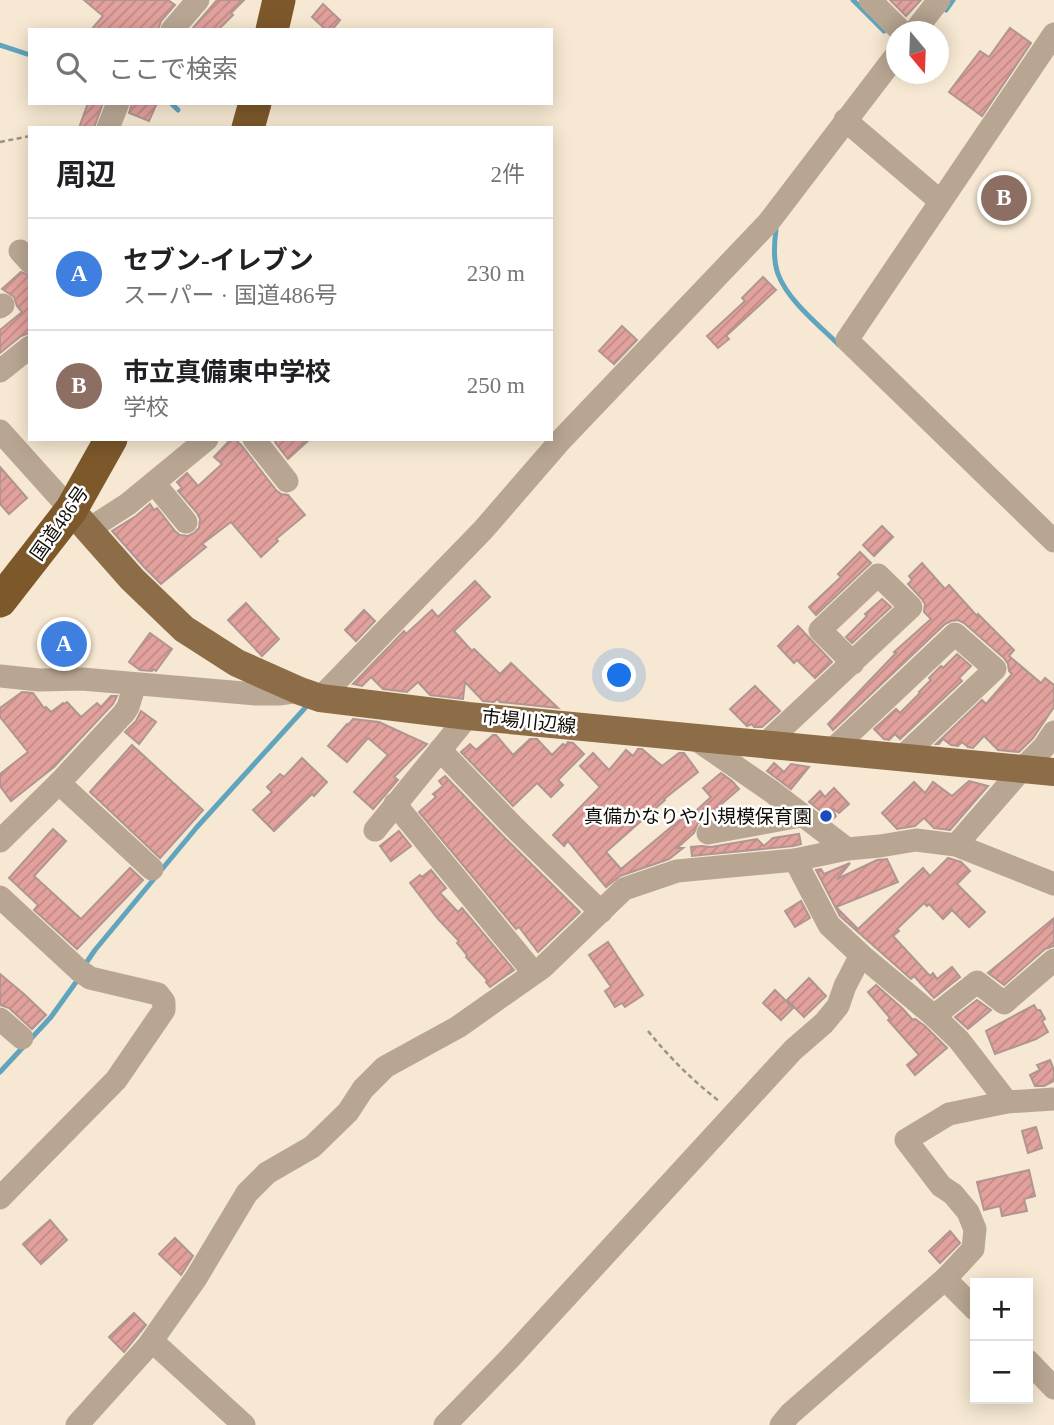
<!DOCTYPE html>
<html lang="ja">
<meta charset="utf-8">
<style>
:root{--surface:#fff;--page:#f2f2f2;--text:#202124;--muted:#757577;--line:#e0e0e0;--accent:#1a73e8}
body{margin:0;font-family:"Times New Roman","Noto Sans JP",serif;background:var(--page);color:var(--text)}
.controls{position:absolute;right:21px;bottom:21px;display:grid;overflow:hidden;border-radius:0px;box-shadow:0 4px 18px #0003}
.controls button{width:63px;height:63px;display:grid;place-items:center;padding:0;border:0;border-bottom:2px solid var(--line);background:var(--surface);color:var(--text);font:35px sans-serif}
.compass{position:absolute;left:886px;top:21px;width:63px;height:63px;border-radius:50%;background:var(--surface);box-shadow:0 4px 18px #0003;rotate:161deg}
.you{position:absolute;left:620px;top:676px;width:24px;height:24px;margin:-18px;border:5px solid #fff;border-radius:50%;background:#1a73e8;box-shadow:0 0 0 10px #1a73e833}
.badge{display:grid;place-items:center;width:46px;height:46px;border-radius:50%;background:var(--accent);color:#fff;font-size:23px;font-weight:700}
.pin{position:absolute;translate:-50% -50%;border:4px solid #fff;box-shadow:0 2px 7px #0006}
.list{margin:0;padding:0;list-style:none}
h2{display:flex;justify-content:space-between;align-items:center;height:91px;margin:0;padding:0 28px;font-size:30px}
h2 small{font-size:23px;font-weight:400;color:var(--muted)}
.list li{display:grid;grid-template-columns:46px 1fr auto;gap:21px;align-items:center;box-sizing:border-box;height:112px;padding:0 28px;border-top:2px solid var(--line)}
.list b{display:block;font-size:26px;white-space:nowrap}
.list p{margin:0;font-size:23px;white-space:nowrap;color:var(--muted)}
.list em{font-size:23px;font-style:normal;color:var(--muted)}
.icon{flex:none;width:38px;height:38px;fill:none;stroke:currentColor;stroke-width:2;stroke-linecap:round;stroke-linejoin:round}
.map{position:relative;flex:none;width:1054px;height:1425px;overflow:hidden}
.search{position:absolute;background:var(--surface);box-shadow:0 4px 18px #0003;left:28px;top:28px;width:525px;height:77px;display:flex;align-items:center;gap:18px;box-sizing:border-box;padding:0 24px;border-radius:0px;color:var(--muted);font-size:26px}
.panel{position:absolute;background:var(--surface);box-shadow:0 4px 18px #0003;left:28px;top:126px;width:525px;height:315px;border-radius:0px}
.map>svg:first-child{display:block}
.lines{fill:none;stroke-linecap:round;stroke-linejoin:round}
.stream{stroke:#61a4bd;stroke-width:5}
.building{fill:url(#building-hatch);stroke:#b09593;stroke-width:2}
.path{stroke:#9d9383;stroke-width:2.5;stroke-dasharray:5 3.5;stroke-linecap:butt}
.minor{stroke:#b8a692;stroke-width:23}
.major{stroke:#8d6d48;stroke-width:28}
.highway{stroke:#7d582b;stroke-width:33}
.poi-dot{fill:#1a4dba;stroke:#fff;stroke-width:2.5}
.labels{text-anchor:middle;stroke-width:5;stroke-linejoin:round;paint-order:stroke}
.street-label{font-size:19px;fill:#110c05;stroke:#fff}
.poi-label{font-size:19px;fill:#110c05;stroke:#fff;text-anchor:end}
</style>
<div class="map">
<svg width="1054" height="1425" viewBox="0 0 1054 1425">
<defs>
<pattern id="building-hatch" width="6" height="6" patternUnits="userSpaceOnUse" patternTransform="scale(1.75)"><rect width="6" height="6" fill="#e2a19c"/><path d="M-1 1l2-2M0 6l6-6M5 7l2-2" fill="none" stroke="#c18985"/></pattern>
</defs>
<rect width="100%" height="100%" fill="#f6e8d2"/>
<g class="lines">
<g class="stream">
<polyline points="853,0 884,31"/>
<polyline points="946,10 953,0"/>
<polyline points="0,45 30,55"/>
<polyline points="171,103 178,110"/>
<path d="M776 230C774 244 773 260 778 274 788 301 820 326 839 345"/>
<polyline points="84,966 95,950 197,827 305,708"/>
<polyline points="0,1072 51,1017 79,978"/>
</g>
</g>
<g class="building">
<polygon points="84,0 168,0 175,5 161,21 158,30 91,30 103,16"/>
<polygon points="217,0 244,0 231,13 233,15 218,30 191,30"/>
<polygon points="890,0 921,0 906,16"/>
<polygon points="323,4 340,20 332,30 326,30 312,17"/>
<polygon points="1010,28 1031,43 982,116 949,92 980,51 989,57"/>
<polygon points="88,103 103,103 94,128 79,128"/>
<polygon points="132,103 157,103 149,121 129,113"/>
<polygon points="21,272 30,276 30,333 21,336 0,353 0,330 22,312 17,306 14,297 2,289"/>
<polygon points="763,277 776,290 726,336 729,339 718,348 707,336 745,301 742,298"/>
<polygon points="622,326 637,340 614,364 599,351"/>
<polygon points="231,439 235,439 242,446 276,490 281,494 288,495 305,515 276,539 278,541 261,557 231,522 202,544 206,547 161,584 144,567 112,531 136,516 150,504 154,510 157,508 175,531 180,535 188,536 194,533 199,528 200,519 197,513 178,491 182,488 177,482 187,473 198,486 222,464 214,457"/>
<polygon points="278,439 310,439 288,459 275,442"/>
<polygon points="0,467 27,498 9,514 0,504"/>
<polygon points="882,526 893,537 874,556 863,545"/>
<polygon points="860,552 871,563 816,615 809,607 841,577 838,574"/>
<polygon points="922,563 945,589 949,585 977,616 978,614 1014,650 1009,656 1041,683 1045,678 1054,685 1054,707 1033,738 1019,752 998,750 984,736 973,748 968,747 962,742 958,746 951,745 943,739 939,744 936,744 982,700 986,704 1012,674 1009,671 1008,664 1004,658 964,623 958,620 951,621 945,624 833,730 828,724 896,653 894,652 931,619 924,612 925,604 921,598 908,584 912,580 909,576"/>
<polygon points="475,581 490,597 454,631 472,651 474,649 500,674 511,663 558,708 500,702 497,699 494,702 483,701 465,682 463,699 430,695 418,682 407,692 383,689 371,677 362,686 353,684 404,631 406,634 432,610 438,617"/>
<polygon points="882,599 891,607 852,643 846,637 867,616 865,614"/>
<polygon points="246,603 279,639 262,656 228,620"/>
<polygon points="364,610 375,621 356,641 345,630"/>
<polygon points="65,621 87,643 65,665 60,665 40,646"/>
<polygon points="798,626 832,662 815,678 797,660 794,663 778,646"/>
<polygon points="150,633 172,649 156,671 153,669 152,671 140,670 129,662"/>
<polygon points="957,654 971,666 959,678 962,681 900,739 895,734 889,740 884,739 874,729 896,709 900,713 920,693 919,692 931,680 929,678 941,666 943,668"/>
<polygon points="755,686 780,711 762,727 754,727 752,724 747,726 730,709"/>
<polygon points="22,692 33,693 44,708 46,707 51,712 63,703 64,704 67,702 81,717 97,703 101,707 111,696 117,696 113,704 54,767 11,801 0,786 0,774 28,752 0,717 0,708"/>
<polygon points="141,711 156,722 139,744 125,732 136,721"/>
<polygon points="353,719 379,722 427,744 394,777 398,780 373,809 354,792 388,755 368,738 347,762 328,746 347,724 348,725"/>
<polygon points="493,735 496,735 513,755 530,739 537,739 552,755 563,744 565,746 568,742 573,743 584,754 558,780 563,785 551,797 537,783 513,806 461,752 470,744 476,750"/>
<polygon points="132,745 203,810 160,858 90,792"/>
<polygon points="638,749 642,749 662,766 679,753 684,753 698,772 664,799 665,800 606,852 621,869 683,817 686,820 711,797 703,788 721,773 732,781 739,789 717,808 719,810 710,818 698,823 694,833 677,848 683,848 669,859 620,876 606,887 568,841 564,846 553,835 600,787 580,766 593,753 609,770 626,750 633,756"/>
<polygon points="302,758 327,782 314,796 312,794 274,831 253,810 272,792 267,787 280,774 284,777"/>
<polygon points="774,763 784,772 791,764 809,767 791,789 767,771"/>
<polygon points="445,776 503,836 580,912 538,952 519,927 516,929 419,812 436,797 433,794 443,786 439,781"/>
<polygon points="969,781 988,786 950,830 934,828 924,818 915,826 897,829 882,813 914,782 925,793 933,782 952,796"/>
<polygon points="834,788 849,804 839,813 832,808 836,816 832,820 809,802 820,791 825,797"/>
<polygon points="53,829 66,841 34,876 81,919 130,868 143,880 77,949 34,910 38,905 9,878"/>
<polygon points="399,831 411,846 391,861 380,846"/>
<polygon points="799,834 801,844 793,846 692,856 691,847 702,846 711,847 757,839 764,846 773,838"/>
<polygon points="948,858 961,862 970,871 957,884 985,912 969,927 952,910 943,919 929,904 927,906 924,903 897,929 899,931 893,936 930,976 933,973 937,979 952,967 960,977 934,998 914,976 911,979 840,916 816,870 821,869 824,874 850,863 837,879 877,860 887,859 898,882 836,907 858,929 923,868 930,876"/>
<polygon points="431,870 446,888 440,893 458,912 462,908 514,970 490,987 486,982 487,980 466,957 467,955 457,943 459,941 438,919 410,883 420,875 422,877"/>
<polygon points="801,901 810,918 795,927 785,911"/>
<polygon points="1054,918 1054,946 1045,949 1004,985 988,973"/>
<polygon points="608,942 643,995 625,1007 622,1003 615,1007 605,991 611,987 589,955"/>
<polygon points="0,974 24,994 46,1015 32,1029 9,1008 0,1005"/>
<polygon points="809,978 826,996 804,1017 787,1000"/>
<polygon points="876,985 902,1008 913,1020 915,1019 925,1026 947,1048 915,1075 907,1065 919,1055 888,1020 890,1018 868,992"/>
<polygon points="775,990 793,1008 781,1020 763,1003"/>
<polygon points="977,1000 991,1010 968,1029 955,1017"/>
<polygon points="1034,1005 1037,1010 1040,1010 1045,1019 1042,1021 1048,1032 1036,1039 995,1054 986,1031"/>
<polygon points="1050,1060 1054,1070 1054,1081 1044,1086 1035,1086 1030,1075 1040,1070 1037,1065"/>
<polygon points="1036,1127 1042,1148 1028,1153 1022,1131"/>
<polygon points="1029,1170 1035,1196 1024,1199 1027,1211 1002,1216 1000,1206 984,1210 977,1182"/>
<polygon points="50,1220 67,1240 41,1264 23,1244"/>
<polygon points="950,1231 960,1243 940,1263 929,1251"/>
<polygon points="175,1238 193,1256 181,1275 159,1254"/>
<polygon points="134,1313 146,1325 124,1352 109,1337"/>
</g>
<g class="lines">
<g class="path">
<polyline points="0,142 30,136"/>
<path d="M648 1031C669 1057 692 1080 719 1101"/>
</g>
<g class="minor">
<polyline points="870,0 902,32"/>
<polyline points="172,30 198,0"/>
<polyline points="914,32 939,0"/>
<polyline points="1054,34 847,340 1054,541"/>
<polyline points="845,120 940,201"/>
<polyline points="108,128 118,103"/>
<polyline points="20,251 30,262"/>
<polyline points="0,307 3,305"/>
<polyline points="0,371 30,347"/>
<polyline points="0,431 71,510"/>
<polyline points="254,439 287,481"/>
<polyline points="154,483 186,522"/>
<polyline points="89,529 128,504 207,439"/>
<polyline points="0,676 39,680 82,679 256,694 279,694 300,691"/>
<polyline points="320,698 483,530 561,440 768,223 897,54"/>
<polyline points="694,738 771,791 847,849"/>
<polyline points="765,744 911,607 878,575 820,630 853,663"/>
<polyline points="440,750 513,826 601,912"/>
<polyline points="832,750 955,634 995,669 902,757"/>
<polyline points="59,783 152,869"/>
<polyline points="395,804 534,973"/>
<polyline points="375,830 468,716"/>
<polyline points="708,833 801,816"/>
<polyline points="0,841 59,783 124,713 128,707 135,684"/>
<polyline points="956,845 1023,768 1044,747 1054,732"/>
<polyline points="795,860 829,925 861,955 934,1016"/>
<polyline points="0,897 80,971 90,978 158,994 164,1002 164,1010 116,1080 0,1198"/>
<polyline points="0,1019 22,1038"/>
<polyline points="1007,1102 959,1040 934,1016 977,982 1004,1003 1054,960"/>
<polyline points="945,1279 975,1309"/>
<polyline points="152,1341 244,1425"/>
<polyline points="1028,1361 1054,1388"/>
<polyline points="77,1425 148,1346 196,1278 247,1193 267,1173 312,1147 348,1112 363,1089 385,1067 458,1027 543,967 624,889 677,871 795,860 847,849 880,846 916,840 956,845 1054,884"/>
<polyline points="445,1425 510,1358 793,1050 824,1023 838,1006 845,986 861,955"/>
<polyline points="781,1425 790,1414 945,1279 973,1249 975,1229 968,1212 953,1194 941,1186 906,1140 949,1114 1007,1102 1054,1099"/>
</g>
<polyline class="major" points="71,510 132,579 184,629 237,663 300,691 320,698 468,716 1054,772"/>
<g class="highway">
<polyline points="272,30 279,0"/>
<polyline points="248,128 255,103"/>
<polyline points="0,601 71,510 111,439"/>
</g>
</g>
<circle class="poi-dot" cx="826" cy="816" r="7"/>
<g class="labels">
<g class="street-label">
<text transform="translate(59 523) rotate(-55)" y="7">国道486号</text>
<text transform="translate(529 721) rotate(6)" y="7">市場川辺線</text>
</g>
<g class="poi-label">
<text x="812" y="823">真備かなりや小規模保育園</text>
</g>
</g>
</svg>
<div class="controls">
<button>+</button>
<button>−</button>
</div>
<svg class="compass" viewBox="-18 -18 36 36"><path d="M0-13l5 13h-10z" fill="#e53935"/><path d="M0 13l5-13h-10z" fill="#757577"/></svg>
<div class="you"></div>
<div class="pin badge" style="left:64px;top:644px;background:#3f7fe0">A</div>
<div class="pin badge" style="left:1004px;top:198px;background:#8d6e63">B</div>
<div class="search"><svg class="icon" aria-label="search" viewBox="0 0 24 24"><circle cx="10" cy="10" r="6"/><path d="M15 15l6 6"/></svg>ここで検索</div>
<section class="panel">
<h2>周辺<small>2件</small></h2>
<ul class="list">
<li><span class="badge" style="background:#3f7fe0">A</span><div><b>セブン-イレブン</b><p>スーパー · 国道486号</p></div><em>230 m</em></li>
<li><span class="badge" style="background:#8d6e63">B</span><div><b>市立真備東中学校</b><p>学校</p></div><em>250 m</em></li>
</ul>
</section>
</div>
